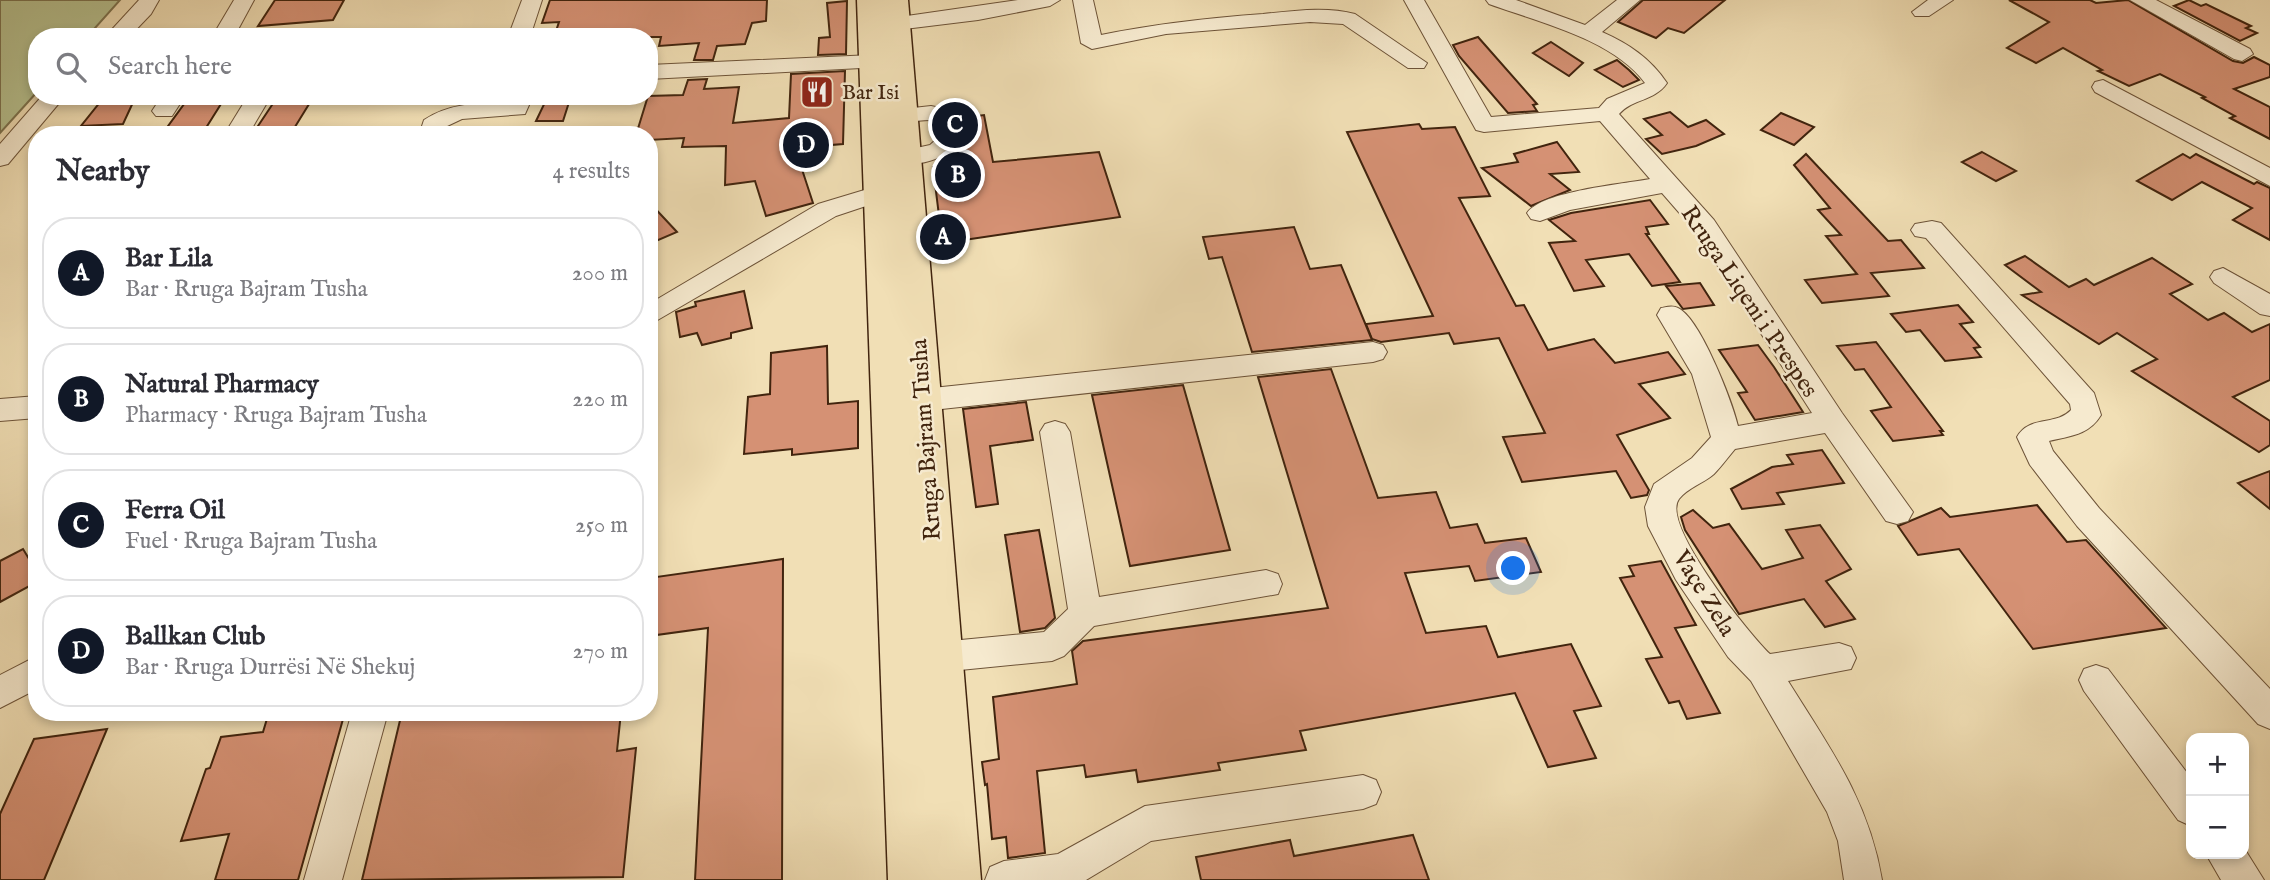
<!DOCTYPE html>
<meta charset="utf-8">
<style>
:root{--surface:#fff;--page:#f2f2f3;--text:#2b2b33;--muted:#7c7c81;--line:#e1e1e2;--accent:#111827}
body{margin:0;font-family:"IM FELL English",serif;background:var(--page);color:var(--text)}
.controls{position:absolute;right:21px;bottom:21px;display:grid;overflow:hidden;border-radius:14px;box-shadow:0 4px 10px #0003}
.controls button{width:63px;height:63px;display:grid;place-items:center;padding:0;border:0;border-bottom:2px solid var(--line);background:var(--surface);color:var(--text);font:35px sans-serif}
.you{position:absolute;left:1514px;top:569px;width:24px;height:24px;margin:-18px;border:5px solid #fff;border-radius:50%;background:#1a73e8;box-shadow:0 0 0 10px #1a73e833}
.badge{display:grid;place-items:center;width:46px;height:46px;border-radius:50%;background:var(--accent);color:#fff;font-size:23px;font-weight:700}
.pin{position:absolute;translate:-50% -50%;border:4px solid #fff;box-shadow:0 2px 7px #0006}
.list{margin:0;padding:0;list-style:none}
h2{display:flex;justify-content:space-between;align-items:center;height:91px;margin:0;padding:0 28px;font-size:30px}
h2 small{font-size:23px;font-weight:400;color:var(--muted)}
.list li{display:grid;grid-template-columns:46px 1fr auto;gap:21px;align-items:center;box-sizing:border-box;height:112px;margin:0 14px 14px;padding:0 14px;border:2px solid var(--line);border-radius:28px}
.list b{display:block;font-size:26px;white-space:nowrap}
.list p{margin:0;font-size:23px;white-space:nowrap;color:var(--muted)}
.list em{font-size:23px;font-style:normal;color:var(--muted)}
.icon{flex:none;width:38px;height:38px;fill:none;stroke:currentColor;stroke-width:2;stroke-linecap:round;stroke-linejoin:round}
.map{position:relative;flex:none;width:2270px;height:880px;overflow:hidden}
.search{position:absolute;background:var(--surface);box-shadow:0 4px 10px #0003;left:28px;top:28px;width:630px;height:77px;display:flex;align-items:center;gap:18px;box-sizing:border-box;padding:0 24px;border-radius:28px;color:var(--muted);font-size:26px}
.panel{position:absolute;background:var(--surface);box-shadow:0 4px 10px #0003;left:28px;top:126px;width:630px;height:595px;border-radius:28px}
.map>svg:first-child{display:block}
.green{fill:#b7c290;stroke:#7c734f;stroke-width:2}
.building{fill:#d59174;stroke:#41240e;stroke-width:2}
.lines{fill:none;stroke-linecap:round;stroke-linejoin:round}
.minor-casing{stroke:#6d5338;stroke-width:2}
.major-casing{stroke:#41240e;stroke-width:3}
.minor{fill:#f6eacf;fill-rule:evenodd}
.major{fill:#f1dfb5;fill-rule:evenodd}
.labels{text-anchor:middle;stroke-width:5;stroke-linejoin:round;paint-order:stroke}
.far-poi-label{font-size:21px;fill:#41240e;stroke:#f6eacf;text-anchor:start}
.street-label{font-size:24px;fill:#41240e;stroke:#f6eacf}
</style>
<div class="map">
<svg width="2270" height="880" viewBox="0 0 2270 880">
<rect width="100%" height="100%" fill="#f1dfb5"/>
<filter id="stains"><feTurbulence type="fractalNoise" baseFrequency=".00286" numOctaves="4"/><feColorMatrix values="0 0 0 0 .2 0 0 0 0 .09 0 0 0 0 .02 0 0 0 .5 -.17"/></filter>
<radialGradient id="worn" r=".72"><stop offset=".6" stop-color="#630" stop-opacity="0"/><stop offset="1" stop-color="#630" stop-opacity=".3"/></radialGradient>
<polygon class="green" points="0,0 120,0 87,37 37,37 37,92 0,133"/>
<g class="building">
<polygon points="275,0 344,0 333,20 258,26"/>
<polygon points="550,0 767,0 766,21 752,23 745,44 717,46 713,60 694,60 699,43 659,46 661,37 554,37 559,22 542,23"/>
<polygon points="1643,0 1725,0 1684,33 1668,28 1656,38 1618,22"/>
<polygon points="2009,0 2090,0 2096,3 2128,0 2233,61 2243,63 2254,57 2270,65 2270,77 2234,89 2270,107 2270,139 2230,118 2235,116 2202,98 2205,97 2160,74 2129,86 2098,71 2102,70 2063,48 2036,63 2007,48 2049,22"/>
<polygon points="2189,0 2201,6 2206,4 2251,26 2246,28 2257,33 2240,41 2174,6"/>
<polygon points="847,1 846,54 818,55 819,38 830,37 827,3"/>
<polygon points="1478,37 1537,104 1533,105 1537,111 1508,113 1459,56 1453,45"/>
<polygon points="1551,42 1583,63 1569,76 1533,53"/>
<polygon points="1617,60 1629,70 1639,80 1623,87 1595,70"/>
<polygon points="845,71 843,144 795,148 813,203 766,216 755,181 725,185 726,146 682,147 684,138 649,140 649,135 636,135 648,96 683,95 688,80 707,79 704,89 739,87 733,123 789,118 791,74"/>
<polygon points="105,96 136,96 123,124 81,126"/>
<polygon points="190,96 226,96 204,131 163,133"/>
<polygon points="278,96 314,96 290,135 254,132"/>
<polygon points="548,96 571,96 563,121 536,121"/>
<polygon points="1670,112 1688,127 1706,120 1724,134 1696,146 1662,154 1646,139 1662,135 1644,119"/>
<polygon points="1781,113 1814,127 1794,145 1761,130"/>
<polygon points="984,115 993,162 1099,152 1120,217 937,244 941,232 933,167 941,166 940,160 958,149 972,134 966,124 970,117"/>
<polygon points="1419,124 1422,129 1455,127 1490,196 1459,198 1516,306 1524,305 1548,350 1594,339 1615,363 1668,352 1685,374 1639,384 1670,418 1617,435 1649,490 1647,495 1631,498 1616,471 1522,482 1503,437 1545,433 1499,338 1454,344 1449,333 1381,342 1372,339 1366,324 1433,316 1347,132"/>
<polygon points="1557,142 1579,172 1550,174 1570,190 1531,206 1482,168 1518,162 1514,154"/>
<polygon points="1982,152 2016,171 1996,181 1962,162"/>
<polygon points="1806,154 1888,241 1901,240 1924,268 1871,273 1889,296 1822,303 1805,280 1857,274 1826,236 1841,235 1818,210 1830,208 1794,165"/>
<polygon points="2183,154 2190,158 2196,154 2254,184 2257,182 2270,188 2270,240 2233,220 2252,208 2202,182 2172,200 2137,181"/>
<polygon points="1650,200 1668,224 1646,227 1649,234 1646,234 1680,282 1652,286 1629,254 1586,260 1604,286 1574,291 1549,243 1575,241 1549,220 1571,213"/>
<polygon points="649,202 677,232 649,244"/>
<polygon points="1294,227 1310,269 1341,265 1372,340 1252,352 1222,257 1209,259 1203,237"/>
<polygon points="2025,256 2069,287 2086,279 2094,285 2152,258 2192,284 2170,294 2208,320 2224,313 2252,332 2270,324 2270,380 2233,397 2270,421 2270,445 2259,452 2132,371 2157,359 2117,333 2099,344 2022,295 2041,292 2005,265"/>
<polygon points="1700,283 1714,305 1683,309 1666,286"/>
<polygon points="744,291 752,328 731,333 731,338 702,345 697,333 680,337 676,312 696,306 695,302"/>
<polygon points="1958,305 1973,322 1960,324 1980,347 1974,348 1981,357 1945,361 1920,330 1906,332 1891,314"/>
<polygon points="1876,342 1943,431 1940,431 1943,435 1893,441 1871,411 1891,407 1864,369 1855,370 1837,346"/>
<polygon points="1758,345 1774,367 1803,412 1755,420 1738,393 1747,392 1719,350"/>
<polygon points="827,346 828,404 858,401 858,448 792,455 792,449 744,454 748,397 770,394 771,353"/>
<polygon points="1331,369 1378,498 1436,492 1450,528 1477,524 1485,543 1526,538 1541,572 1475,581 1469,566 1405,573 1426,633 1486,626 1498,657 1571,644 1601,706 1574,711 1596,758 1548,767 1515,693 1300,731 1306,750 1218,763 1220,770 1138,782 1136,770 1086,777 1084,765 1037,771 1045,853 1008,858 1006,837 992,839 987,784 985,785 982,762 999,759 993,697 1077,684 1072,651 1083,641 1328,608 1258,377"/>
<polygon points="1183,385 1230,550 1130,566 1092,395"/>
<polygon points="1026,402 1033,440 990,446 998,504 976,507 963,409"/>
<polygon points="1822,450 1844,483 1777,493 1784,504 1742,509 1731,489 1772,467 1793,464 1787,455"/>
<polygon points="2270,471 2270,509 2238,483"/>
<polygon points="2037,505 2067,542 2086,540 2166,628 2033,649 1959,549 1918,555 1898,526 1941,508 1950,517"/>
<polygon points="1693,510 1713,528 1729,524 1762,569 1803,558 1786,530 1820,525 1851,569 1826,581 1855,619 1825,627 1804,599 1739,614 1685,530 1681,517"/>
<polygon points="1039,530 1055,618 1045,628 1020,632 1005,535"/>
<polygon points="23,549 37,572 37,582 0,602 0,561"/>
<polygon points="783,559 782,880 695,880 708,628 649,636 649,578"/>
<polygon points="1661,561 1696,625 1675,628 1720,713 1687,719 1679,701 1669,703 1646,659 1662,657 1620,578 1634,576 1629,566"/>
<polygon points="269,712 345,712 298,880 215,880 229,834 181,841 206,769 210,768 221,737 263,732"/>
<polygon points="402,712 621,712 617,751 636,748 623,877 362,880"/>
<polygon points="107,729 44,880 0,880 0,814 34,739"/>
<polygon points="1413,835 1429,880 1201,880 1196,857 1290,840 1294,856"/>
</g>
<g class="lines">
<defs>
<g id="minor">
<polygon points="139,0 159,0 151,14 129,37 105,37"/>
<polygon points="234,0 254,0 234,37 212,37"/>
<polygon points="522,0 542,0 530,37 508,37"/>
<polygon points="1018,0 1060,0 1050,6 978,20 872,33 861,27 872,21"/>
<path d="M1073 0H1093L1101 35C1155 24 1208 18 1263 14 1293 11 1326 6 1355 14L1427 63 1424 68H1408L1343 24 1310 22 1166 34 1092 49 1081 43Z"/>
<path d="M1404 0H1424L1491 117 1599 108 1607 99 1645 83C1613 39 1538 22 1489 4L1486 0H1516L1585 25 1617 0H1640L1602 32C1629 44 1650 58 1667 83 1655 101 1632 99 1619 114L1714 220 1842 413 1913 512 1908 521 1897 524 1886 521 1825 433 1735 449C1728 457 1722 466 1714 474 1704 483 1687 488 1679 499 1660 524 1750 635 1770 654L1839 643 1851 647 1856 658 1851 669 1788 681C1830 748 1869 801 1882 880H1844L1838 841 1827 812 1751 681 1728 657 1676 580 1648 526 1645 507 1654 484 1692 458 1711 437 1692 374 1657 315 1661 308C1667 307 1672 305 1678 308 1700 318 1732 401 1738 426L1812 413 1696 232 1662 193 1570 210 1540 221 1531 219 1527 213C1542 191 1624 184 1650 179L1600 121 1484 132 1476 130Z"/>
<polygon points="1928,0 1953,0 1929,16 1915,16 1912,12"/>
<polygon points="2130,0 2156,0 2250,49 2253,54 2242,61 2234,59"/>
<polygon points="872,55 880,57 883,62 880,67 649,79 649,65"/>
<polygon points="2103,80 2270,168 2270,186 2095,92 2092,87 2095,82"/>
<polygon points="42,96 65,96 8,164 0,166 0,144"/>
<polygon points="162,96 185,96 172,116 156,116 152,111"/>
<polygon points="248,96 271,96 248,135 224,135"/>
<path d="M511 96H533L525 114 462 119 443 128V135H419L424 120C449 103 479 103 508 102Z"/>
<path d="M931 106 964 113 968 118 964 123C952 126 942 120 930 120 918 120 907 123 895 120L891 115 895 110Z"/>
<path d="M958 125 966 127 970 132C954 154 925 169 898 162L894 157 898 152 930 145 950 127Z"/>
<polygon points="881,185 890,188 893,193 890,198 836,216 649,325 649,304 818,204"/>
<path d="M1932 221 1941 223 2094 393 2101 415C2089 435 2070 436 2049 441L2053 451 2099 508 2270 689V729L2258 724 2077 526 2030 465 2017 437C2029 415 2056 426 2071 410L2070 404 1926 238 1915 236 1911 230 1915 224Z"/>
<polygon points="2223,268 2270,294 2270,316 2260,314 2214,283 2210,277 2214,271"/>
<polygon points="1373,342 1383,345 1387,352 1383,359 1373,362 923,411 913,408 909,400 913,392 923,389"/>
<polygon points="37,396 37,418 0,421 0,399"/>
<polygon points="1055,421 1065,424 1070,432 1099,597 1266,570 1278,574 1282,584 1278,594 1094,626 1064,656 1052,661 940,672 928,667 923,657 928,647 940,642 1044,632 1068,609 1040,432 1045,424"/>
<polygon points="37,656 37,689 0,708 0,675"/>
<polygon points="2096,665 2108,669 2191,778 2191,826 2178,820 2084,691 2079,680 2084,669"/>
<polygon points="352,712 388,712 342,880 304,880"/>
<polygon points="1363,775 1376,780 1381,792 1376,804 1363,809 1151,841 1086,880 985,880 990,867 1004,861 1058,854 1145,806"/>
<polygon points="2244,848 2264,880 2221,880 2206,854 2244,854"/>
</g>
<polygon id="major" points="857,0 908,0 981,880 888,880"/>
</defs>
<use href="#minor" class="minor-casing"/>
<use href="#major" class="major-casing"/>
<use href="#minor" class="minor"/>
<use href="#major" class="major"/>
</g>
<defs>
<symbol id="restaurant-square" viewBox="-11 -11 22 22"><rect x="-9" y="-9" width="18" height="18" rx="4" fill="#8f2418" stroke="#f6eacf"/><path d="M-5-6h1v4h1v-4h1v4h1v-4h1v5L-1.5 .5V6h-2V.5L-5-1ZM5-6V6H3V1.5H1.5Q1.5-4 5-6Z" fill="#fff"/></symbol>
</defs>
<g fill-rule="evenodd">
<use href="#restaurant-square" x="798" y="73" width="38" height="38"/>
</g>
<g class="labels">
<g class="far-poi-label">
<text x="842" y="99">Bar Isi</text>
</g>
<g class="street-label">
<text transform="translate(1750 301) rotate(56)" y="8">Rruga Liqeni i Prespes</text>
<text transform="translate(925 440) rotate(-94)" y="8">Rruga Bajram Tusha</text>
<text transform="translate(1705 593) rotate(58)" y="8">Vaçe Zela</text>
</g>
</g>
<rect width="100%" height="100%" filter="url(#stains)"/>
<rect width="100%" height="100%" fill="url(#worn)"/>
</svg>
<div class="controls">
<button>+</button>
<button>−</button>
</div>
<div class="you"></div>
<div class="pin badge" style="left:943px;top:237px">A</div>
<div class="pin badge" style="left:958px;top:175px">B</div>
<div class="pin badge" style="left:955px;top:125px">C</div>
<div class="pin badge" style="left:806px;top:145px">D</div>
<div class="search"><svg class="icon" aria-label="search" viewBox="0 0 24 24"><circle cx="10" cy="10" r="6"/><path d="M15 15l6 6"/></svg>Search here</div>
<section class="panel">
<h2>Nearby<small>4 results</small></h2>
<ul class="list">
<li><span class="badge">A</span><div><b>Bar Lila</b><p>Bar · Rruga Bajram Tusha</p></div><em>200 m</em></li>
<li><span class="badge">B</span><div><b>Natural Pharmacy</b><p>Pharmacy · Rruga Bajram Tusha</p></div><em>220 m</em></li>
<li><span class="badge">C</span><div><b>Ferra Oil</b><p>Fuel · Rruga Bajram Tusha</p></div><em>250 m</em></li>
<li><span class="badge">D</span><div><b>Ballkan Club</b><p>Bar · Rruga Durrësi Në Shekuj</p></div><em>270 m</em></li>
</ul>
</section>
</div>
